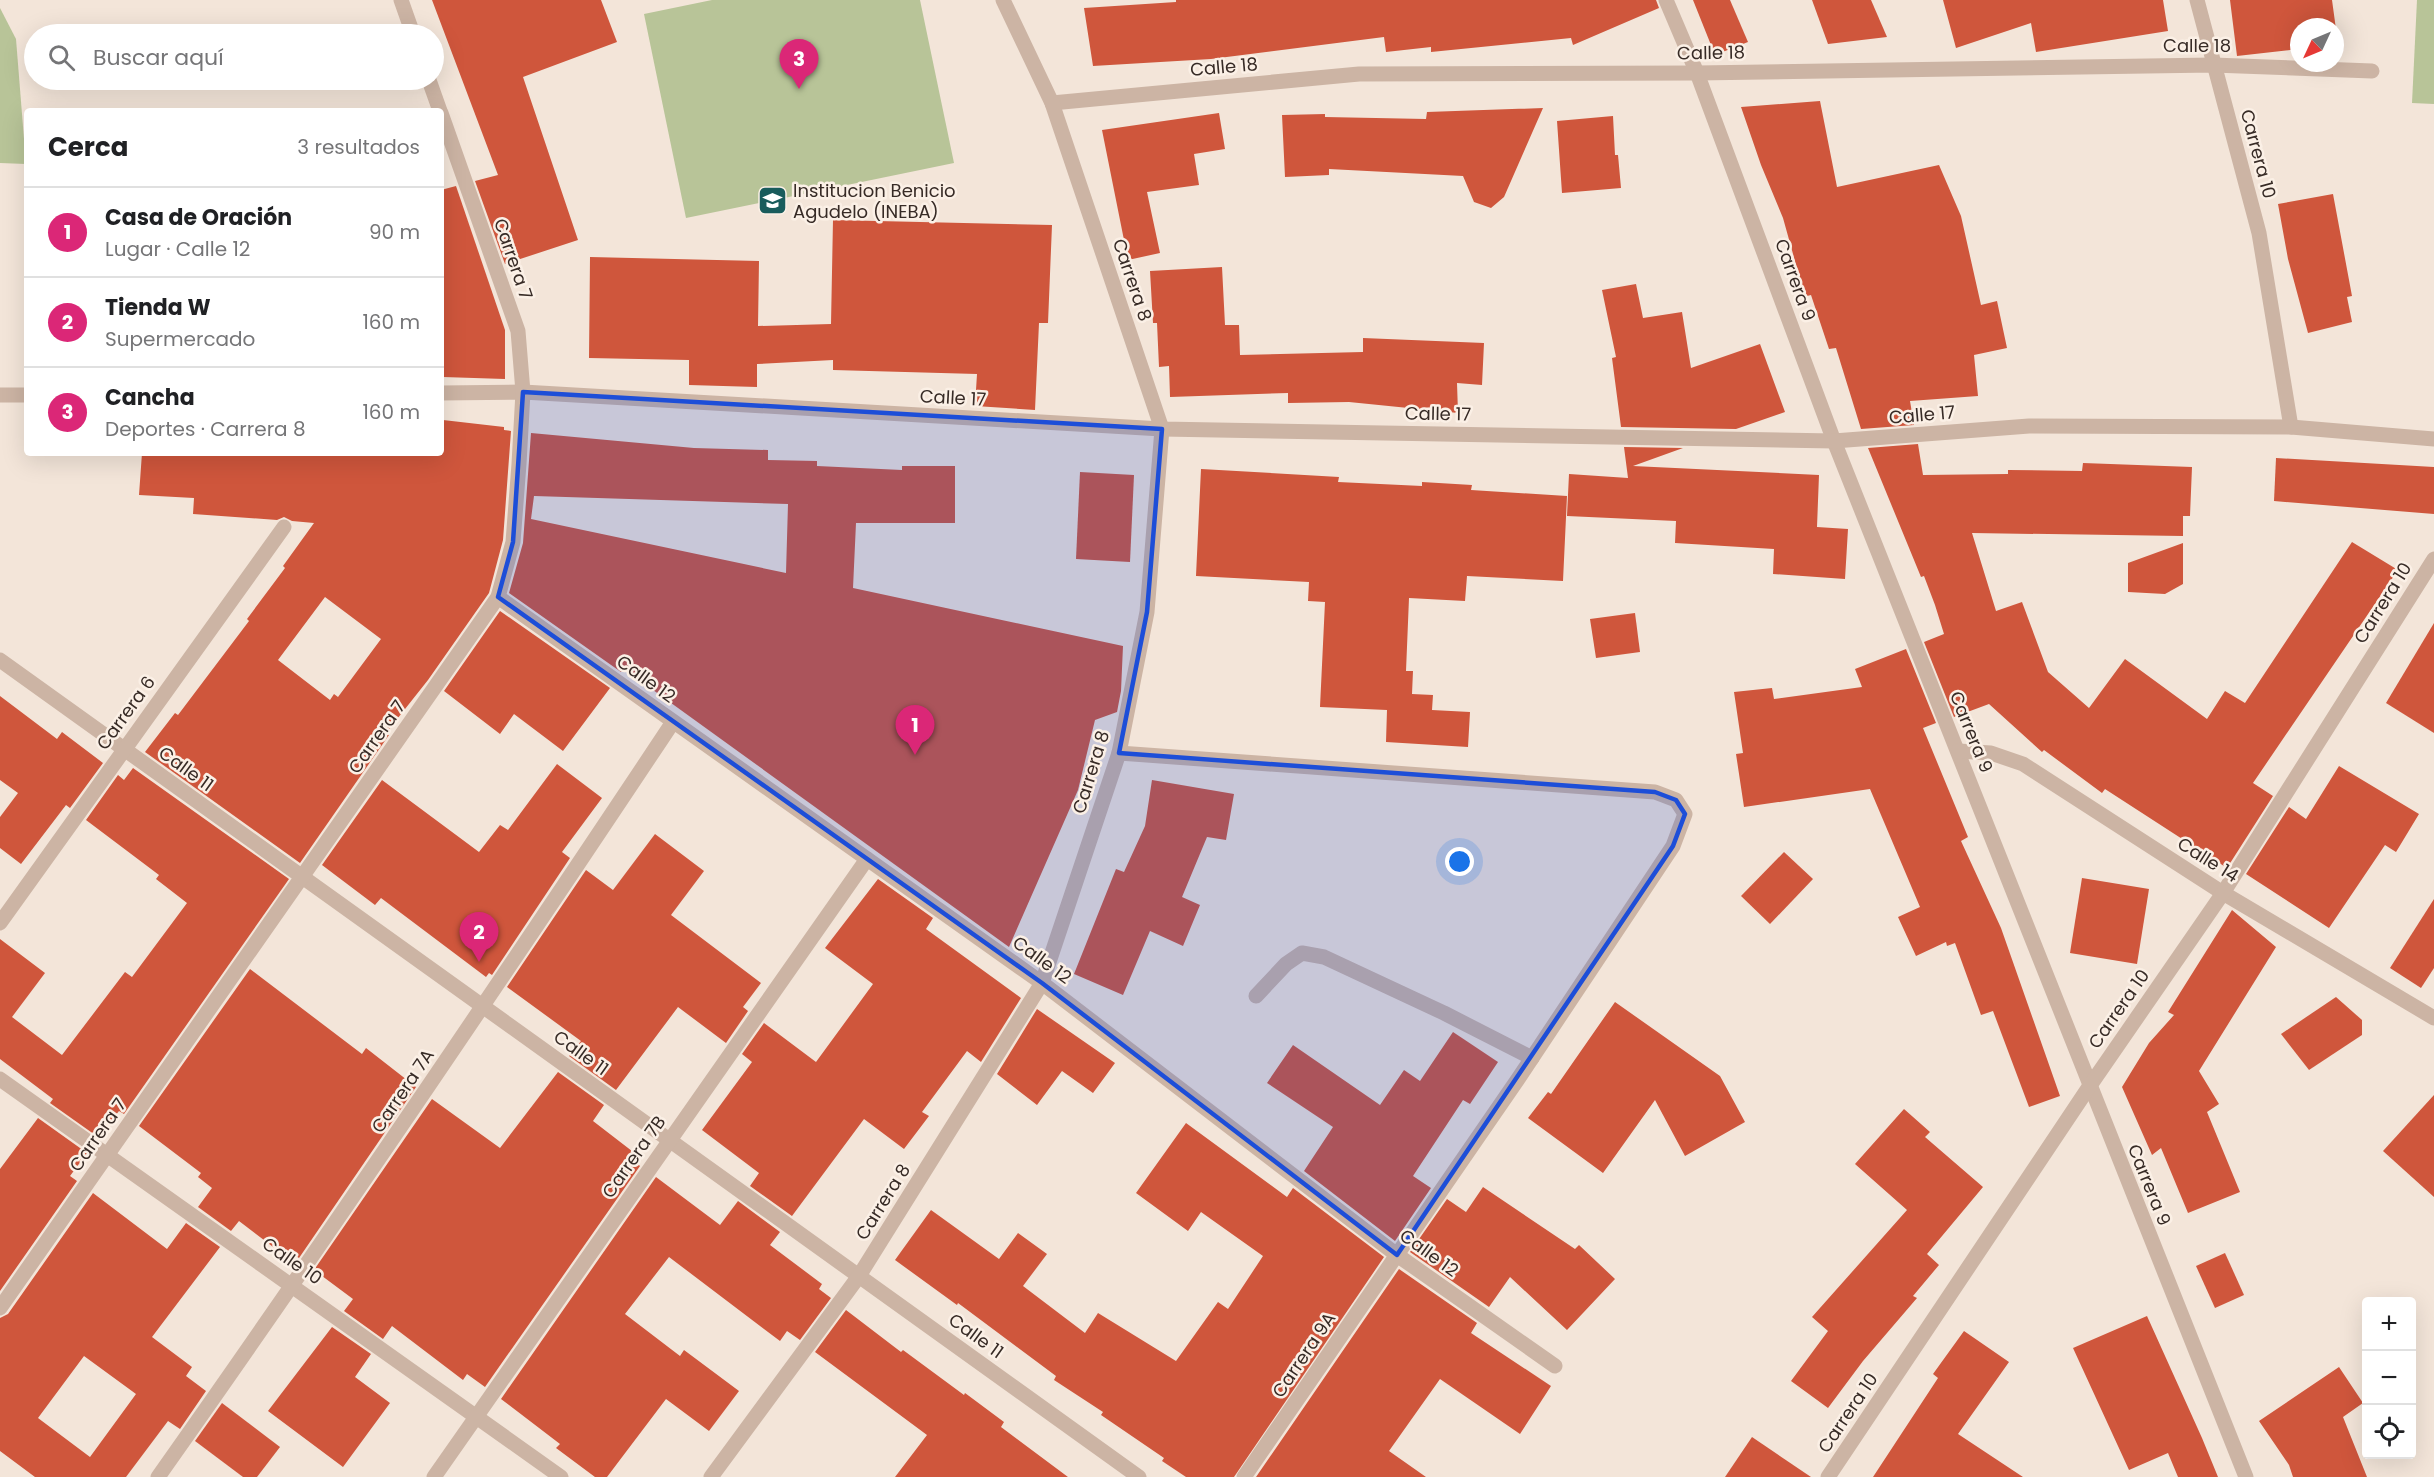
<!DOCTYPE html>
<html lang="es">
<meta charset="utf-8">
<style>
:root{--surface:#fff;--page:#f2f2f2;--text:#202124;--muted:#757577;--line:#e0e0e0;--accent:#db2777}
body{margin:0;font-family:Poppins,sans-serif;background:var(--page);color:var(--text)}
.controls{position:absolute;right:18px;bottom:18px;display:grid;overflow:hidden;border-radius:6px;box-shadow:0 6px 24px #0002}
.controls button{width:54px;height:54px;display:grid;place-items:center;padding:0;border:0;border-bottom:2px solid var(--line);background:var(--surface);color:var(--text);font:30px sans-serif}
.compass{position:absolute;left:2290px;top:18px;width:54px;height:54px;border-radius:50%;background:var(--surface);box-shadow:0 6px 24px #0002;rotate:226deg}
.you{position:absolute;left:1460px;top:862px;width:21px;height:21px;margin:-15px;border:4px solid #fff;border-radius:50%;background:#1a73e8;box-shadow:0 0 0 9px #1a73e833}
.badge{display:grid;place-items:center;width:39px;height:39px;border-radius:50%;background:var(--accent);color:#fff;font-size:20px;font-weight:700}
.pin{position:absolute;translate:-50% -50px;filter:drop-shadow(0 2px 3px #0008)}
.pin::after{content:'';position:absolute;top:32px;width:21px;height:18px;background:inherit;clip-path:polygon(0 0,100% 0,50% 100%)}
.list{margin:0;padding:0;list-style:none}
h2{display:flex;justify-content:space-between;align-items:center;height:78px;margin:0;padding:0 24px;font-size:26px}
h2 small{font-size:20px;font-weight:400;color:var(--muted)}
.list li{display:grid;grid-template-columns:39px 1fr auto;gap:18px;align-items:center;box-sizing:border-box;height:90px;padding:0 24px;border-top:2px solid var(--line)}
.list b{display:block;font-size:22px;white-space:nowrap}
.list p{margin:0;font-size:20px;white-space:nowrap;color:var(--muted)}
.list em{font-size:20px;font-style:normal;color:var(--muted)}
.icon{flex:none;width:33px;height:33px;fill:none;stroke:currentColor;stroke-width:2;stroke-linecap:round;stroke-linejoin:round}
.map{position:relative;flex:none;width:2434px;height:1477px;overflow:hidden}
.search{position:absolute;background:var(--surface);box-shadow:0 6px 24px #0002;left:24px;top:24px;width:420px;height:66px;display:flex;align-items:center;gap:15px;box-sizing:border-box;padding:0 21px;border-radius:33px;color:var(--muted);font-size:22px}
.panel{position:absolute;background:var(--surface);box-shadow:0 6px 24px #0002;left:24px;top:108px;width:420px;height:348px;border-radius:6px}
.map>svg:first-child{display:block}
.green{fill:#b8c498}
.building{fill:#cf563c;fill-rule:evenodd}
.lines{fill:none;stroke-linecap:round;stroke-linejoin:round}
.minor{stroke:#ccb4a4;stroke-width:15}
.marked{fill:#1d4ed8;fill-opacity:0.2;stroke:#1d4ed8;stroke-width:4.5;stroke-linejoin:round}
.labels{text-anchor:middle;stroke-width:5;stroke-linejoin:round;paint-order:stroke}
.street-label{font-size:18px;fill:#372b26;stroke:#fbf0e6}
.poi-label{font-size:18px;fill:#372b26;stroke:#fbf0e6;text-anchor:start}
</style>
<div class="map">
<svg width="2434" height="1477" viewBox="0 0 2434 1477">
<rect width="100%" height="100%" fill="#f3e5d9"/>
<g class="green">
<polygon points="712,0 920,0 954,163 686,218 644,14"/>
<polygon points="2417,0 2434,0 2434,104 2412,103"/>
<polygon points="0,8 16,39 26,164 0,163"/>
</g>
<g class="building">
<polygon points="432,0 601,0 617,42 523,77 578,240 505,264 475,181 498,175"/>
<polygon points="1176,0 1656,0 1659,8 1573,45 1571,38 1431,52 1431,47 1386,52 1384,37 1211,59 1093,66 1084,8 1176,2"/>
<polygon points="1693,0 1730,0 1748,42 1715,55"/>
<polygon points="1812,0 1871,0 1887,37 1828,44"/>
<polygon points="1943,0 2163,0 2168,31 2036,52 2031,23 1956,48"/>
<polygon points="2230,0 2332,0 2338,44 2335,44 2335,27 2299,27 2299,49 2237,56"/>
<polygon points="1820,101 1837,187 1939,165 1961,216 1981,305 1997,301 2007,348 1974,355 1978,396 1910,401 1914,425 1861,429 1836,348 1829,349 1811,295 1807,296 1800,279 1783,218 1761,165 1741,107"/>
<polygon points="1543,108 1504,197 1491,208 1474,202 1463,176 1329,169 1329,175 1285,177 1282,115 1325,114 1325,117 1426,119 1427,112"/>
<polygon points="1219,113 1225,149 1194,154 1199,185 1147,192 1160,253 1128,260 1102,130"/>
<polygon points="1613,116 1615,155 1618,155 1621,188 1562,193 1557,121"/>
<polygon points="456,186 505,330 505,379 443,377 441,190"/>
<polygon points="2333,194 2352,296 2347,297 2352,322 2308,333 2288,259 2278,204"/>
<polygon points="833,220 1052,225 1048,323 1039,323 1035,410 975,406 977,374 833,370 833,360 757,364 757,387 689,385 689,360 589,358 590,257 759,261 758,326 831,324"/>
<polygon points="1222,267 1225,325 1239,325 1240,355 1363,352 1363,338 1484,343 1482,385 1457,383 1458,413 1349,402 1288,403 1288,393 1170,397 1169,366 1159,367 1157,323 1153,323 1150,271"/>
<polygon points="1636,284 1643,318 1682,312 1691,368 1760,344 1785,412 1736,429 1621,427 1612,358 1616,357 1602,290"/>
<path d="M443 420 504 427V430L511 431 503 540 489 593 428 680 386 733 389 735 300 863 145 752 175 713 178 715 249 621 247 619 285 568 283 566 314 523 292 521 284 517 277 520 193 514 194 498 139 495 142 453H441ZM325 597 381 639 338 697 334 694 330 700 278 660Z"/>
<path d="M531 433 694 448 768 450V460L817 461V466L902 470V466H955V523H856L853 588 1123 646 1121 691 1117 712 1095 720 1078 790 1009 947 624 669 621 672 509 593 523 543ZM534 496 788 504 786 573 531 519Z"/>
<polygon points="1918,444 1923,475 2008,474 2008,470 2082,471 2083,463 2192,467 2190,516 2183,516 2183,536 1972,533 1996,611 2022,602 2048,672 2089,708 2125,659 2207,719 2225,691 2245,703 2352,542 2398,570 2253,783 2273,796 2227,868 2105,789 2102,793 2044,750 2042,752 1989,704 1954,717 1924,642 1944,634 1935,605 1924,576 1921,577 1868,448"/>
<polygon points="1624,447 1683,448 1633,466 1819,475 1817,527 1848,529 1845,579 1773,574 1774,549 1675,543 1676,521 1567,516 1569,474 1628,478"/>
<polygon points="2276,458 2434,467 2434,514 2274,501"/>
<polygon points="1201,469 1339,477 1338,482 1422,486 1422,482 1472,485 1471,490 1567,496 1563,581 1467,576 1465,601 1409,598 1406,671 1413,671 1412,694 1433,695 1432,710 1470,712 1468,747 1386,742 1387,710 1320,707 1325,602 1308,601 1309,582 1196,576"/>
<polygon points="1080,472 1134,475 1130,562 1076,559"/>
<polygon points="2183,543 2183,584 2165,594 2128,592 2128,563"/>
<polygon points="500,611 610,688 563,751 514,714 500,734 444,691"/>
<polygon points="1635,613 1640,652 1596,658 1590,619"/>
<polygon points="2434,623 2434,733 2386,703"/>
<polygon points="1906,649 1936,723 1923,728 1968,837 1961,841 2001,928 2060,1096 2029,1107 1993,1011 1981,1015 1955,943 1947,946 1946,942 1916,956 1898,917 1920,907 1870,789 1744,807 1736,754 1743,753 1734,692 1772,688 1774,699 1862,687 1855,669"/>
<polygon points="0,696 57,739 62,732 103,763 70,808 66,805 21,864 0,848 0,817 18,793 0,780"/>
<polygon points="557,764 602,798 562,852 570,858 492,975 489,973 486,977 381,898 375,905 322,865 382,780 479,852 500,825 508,830"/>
<polygon points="2339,766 2419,814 2396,852 2385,845 2329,928 2246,874 2289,807 2306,819"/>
<polygon points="133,768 289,879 124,1114 119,1111 98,1137 50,1103 53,1099 0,1059 0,939 45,973 12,1017 62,1055 125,972 132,977 187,903 156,879 159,875 86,820 118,775 124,780"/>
<polygon points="1152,780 1234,794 1226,840 1207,837 1182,897 1200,905 1183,946 1150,931 1123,995 1074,974 1116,869 1124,872 1145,826"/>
<polygon points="655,834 704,871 671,915 761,983 743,1007 748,1011 726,1043 678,1007 616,1090 569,1056 581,1041 507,987 586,870 613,890"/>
<polygon points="1784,852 1813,879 1770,924 1741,896"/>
<polygon points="2082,878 2149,889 2137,964 2070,953"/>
<polygon points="878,879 933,918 926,929 1021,998 981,1062 967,1051 922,1112 929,1116 904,1149 864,1119 792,1216 750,1186 759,1173 702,1130 752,1062 742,1054 764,1023 816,1062 873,984 825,948"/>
<polygon points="2434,899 2434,968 2421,988 2390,968"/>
<polygon points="2232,910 2276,947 2199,1071 2219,1104 2207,1112 2240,1192 2188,1213 2161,1148 2152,1155 2122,1087 2149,1043 2174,1015 2168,1012"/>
<polygon points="250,969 362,1054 366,1048 416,1087 299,1258 289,1251 285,1256 239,1221 231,1231 198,1207 212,1188 198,1177 201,1173 139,1126"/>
<polygon points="2336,997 2362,1020 2362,1035 2309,1070 2281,1034"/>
<polygon points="1615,1002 1720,1076 1745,1122 1685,1156 1655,1100 1603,1173 1528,1118 1548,1092 1551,1094"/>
<polygon points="1037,1009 1115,1063 1093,1093 1062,1071 1037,1105 997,1074"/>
<polygon points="1453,1032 1498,1062 1470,1104 1463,1100 1413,1176 1431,1188 1395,1241 1304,1171 1333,1127 1267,1083 1293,1045 1380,1105 1404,1070 1420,1081"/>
<polygon points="558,1072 604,1105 593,1121 641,1158 637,1163 640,1166 485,1387 467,1374 463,1380 392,1326 383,1339 344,1311 353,1299 314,1270 432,1099 500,1148"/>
<polygon points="2434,1095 2434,1197 2383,1151"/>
<polygon points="1904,1109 1930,1132 1925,1137 1983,1187 1927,1254 1939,1265 1913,1296 1917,1298 1863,1361 1828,1408 1791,1381 1828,1331 1812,1317 1907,1210 1855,1164"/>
<polygon points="38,1118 87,1153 70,1176 77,1181 0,1291 0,1169"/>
<polygon points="1186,1123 1287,1197 1293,1188 1384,1257 1234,1477 1186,1477 1162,1461 1164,1458 1101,1415 1103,1412 1054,1380 1056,1376 958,1303 957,1305 895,1260 931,1210 999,1259 1018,1233 1047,1254 1023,1286 1085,1333 1098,1313 1176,1361 1218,1302 1228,1309 1263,1256 1201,1212 1188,1231 1136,1193"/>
<polygon points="656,1177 720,1225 738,1201 780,1232 770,1245 822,1284 819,1289 831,1298 800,1340 787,1331 780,1341 669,1257 625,1314 680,1356 684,1350 739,1391 709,1431 666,1399 607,1477 595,1477 556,1448 560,1444 501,1399"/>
<polygon points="1483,1187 1575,1249 1579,1245 1615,1279 1567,1330 1510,1277 1489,1307 1410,1252 1447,1199 1466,1212"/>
<path d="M93 1193 167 1249 186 1223 220 1247 152 1337 192 1367 186 1376 206 1391 180 1429 168 1421 126 1477H35L0 1451V1318L8 1314ZM84 1356 136 1394 90 1457 38 1418Z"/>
<polygon points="2225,1253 2244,1295 2215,1308 2196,1266"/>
<polygon points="1399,1269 1477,1323 1471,1333 1551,1386 1520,1434 1440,1379 1389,1451 1426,1477 1256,1477"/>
<polygon points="846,1310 901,1352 903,1350 964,1395 965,1393 1004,1422 1001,1427 1068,1477 895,1477 927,1435 815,1352"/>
<polygon points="2147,1316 2202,1438 2218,1477 2178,1477 2168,1453 2129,1470 2073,1348"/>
<polygon points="332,1327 371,1354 355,1377 390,1403 343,1467 268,1411"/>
<polygon points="1964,1331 2009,1362 1958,1434 2023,1477 1873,1477 1938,1378 1933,1374"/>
<polygon points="2339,1367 2363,1403 2343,1417 2367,1477 2293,1477 2289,1465 2259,1421"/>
<polygon points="222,1403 280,1447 257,1477 243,1477 195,1441"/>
<polygon points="1752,1437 1811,1477 1725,1477"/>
</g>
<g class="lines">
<g class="minor">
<polyline points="401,0 413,34"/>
<polyline points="1666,0 1697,73 1834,441 2246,1477"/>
<polyline points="2197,0 2259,233 2291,427"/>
<polyline points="429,80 440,111"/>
<polyline points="1052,103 1359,74 1697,73 2213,65 2372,71"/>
<polyline points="441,393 523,392 1162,429 1834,441 2029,426 2291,427 2434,439"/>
<polyline points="0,395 27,395"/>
<polyline points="498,597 1042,983 1397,1255 1555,1366"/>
<polyline points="0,660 1139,1477"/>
<polyline points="1958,751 1991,753 2023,764 2223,893 2434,1018"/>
<polyline points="1119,753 1655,792 1676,800 1685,814 1673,846 1518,1079 1244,1477"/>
<polyline points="0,923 284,527"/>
<polyline points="1256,996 1286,964 1302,953 1324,957 1444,1013 1532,1058"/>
<polyline points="0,1079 561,1477"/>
<polyline points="0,1308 498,597 513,542 519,464 523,392 518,331 441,113"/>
<path d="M158 1477C334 1228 504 976 673 722"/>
<polyline points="434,1477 867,859"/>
<polyline points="711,1477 859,1276 1042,983 1119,753 1147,612 1162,429 1052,103 1003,0"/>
<polyline points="1828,1477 2089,1087 2223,893 2434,559"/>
</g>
</g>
<path class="marked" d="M523 392 1162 429 1147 612 1119 753 1655 792 1676 800 1685 814 1673 846 1397 1255 1042 983 498 597 513 542Z"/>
<defs>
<symbol id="school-square" viewBox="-11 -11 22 22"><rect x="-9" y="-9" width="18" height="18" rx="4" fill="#195c5c" stroke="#fbf0e6"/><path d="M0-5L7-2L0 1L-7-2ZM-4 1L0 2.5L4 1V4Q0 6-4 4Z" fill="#fff"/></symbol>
</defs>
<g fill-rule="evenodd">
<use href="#school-square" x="756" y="184" width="33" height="33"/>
</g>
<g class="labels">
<g class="street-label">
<text x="2197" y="52">Calle 18</text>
<text transform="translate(1711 53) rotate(-1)" y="6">Calle 18</text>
<text transform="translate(1224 67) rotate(-5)" y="6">Calle 18</text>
<text transform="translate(2258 154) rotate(75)" y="6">Carrera 10</text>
<text transform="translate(513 259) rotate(71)" y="6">Carrera 7</text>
<text transform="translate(1132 280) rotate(71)" y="6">Carrera 8</text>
<text transform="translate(1795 280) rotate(70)" y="6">Carrera 9</text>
<text transform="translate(953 398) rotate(3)" y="6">Calle 17</text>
<text transform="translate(1438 414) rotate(1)" y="6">Calle 17</text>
<text transform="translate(1922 415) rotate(-5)" y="6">Calle 17</text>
<text transform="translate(2383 603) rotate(-58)" y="6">Carrera 10</text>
<text transform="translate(646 679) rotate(36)" y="6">Calle 12</text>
<text transform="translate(126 713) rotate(-54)" y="6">Carrera 6</text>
<text transform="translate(1971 732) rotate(68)" y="6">Carrera 9</text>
<text transform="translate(377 737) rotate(-55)" y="6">Carrera 7</text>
<text transform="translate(186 769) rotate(36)" y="6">Calle 11</text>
<text transform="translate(1091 772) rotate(-73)" y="6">Carrera 8</text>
<text transform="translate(2208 860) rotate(32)" y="6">Calle 14</text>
<text transform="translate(1042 960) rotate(36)" y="6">Calle 12</text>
<text transform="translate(2119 1009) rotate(-55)" y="6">Carrera 10</text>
<text transform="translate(581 1053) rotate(36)" y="6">Calle 11</text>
<text transform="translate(403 1091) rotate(-56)" y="6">Carrera 7A</text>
<text transform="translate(98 1135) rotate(-55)" y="6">Carrera 7</text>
<text transform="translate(634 1157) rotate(-55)" y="6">Carrera 7B</text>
<text transform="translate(2149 1185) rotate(68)" y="6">Carrera 9</text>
<text transform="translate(883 1202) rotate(-58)" y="6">Carrera 8</text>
<text transform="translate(1429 1253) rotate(36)" y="6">Calle 12</text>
<text transform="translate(292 1261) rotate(35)" y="6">Calle 10</text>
<text transform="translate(976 1336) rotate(36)" y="6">Calle 11</text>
<text transform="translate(1304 1355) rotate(-56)" y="6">Carrera 9A</text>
<text transform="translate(1848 1413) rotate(-56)" y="6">Carrera 10</text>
</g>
<g class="poi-label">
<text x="793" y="197">Institucion Benicio<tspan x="793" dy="21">Agudelo (INEBA)</tspan></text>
</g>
</g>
</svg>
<div class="controls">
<button>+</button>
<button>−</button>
<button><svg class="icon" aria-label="locate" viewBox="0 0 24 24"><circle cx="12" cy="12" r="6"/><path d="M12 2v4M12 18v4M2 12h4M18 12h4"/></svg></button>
</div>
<svg class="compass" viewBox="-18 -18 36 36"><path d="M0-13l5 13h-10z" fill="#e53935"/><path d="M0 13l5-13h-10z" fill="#757577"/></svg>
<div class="you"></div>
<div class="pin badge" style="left:915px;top:755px">1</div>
<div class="pin badge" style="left:479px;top:962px">2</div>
<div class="pin badge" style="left:799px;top:89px">3</div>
<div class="search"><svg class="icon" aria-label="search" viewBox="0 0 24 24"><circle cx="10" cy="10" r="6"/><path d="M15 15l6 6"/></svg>Buscar aquí</div>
<section class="panel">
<h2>Cerca<small>3 resultados</small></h2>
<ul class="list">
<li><span class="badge">1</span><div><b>Casa de Oración</b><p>Lugar · Calle 12</p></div><em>90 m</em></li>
<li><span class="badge">2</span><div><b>Tienda W</b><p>Supermercado</p></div><em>160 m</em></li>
<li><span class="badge">3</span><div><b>Cancha</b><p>Deportes · Carrera 8</p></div><em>160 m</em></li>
</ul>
</section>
</div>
